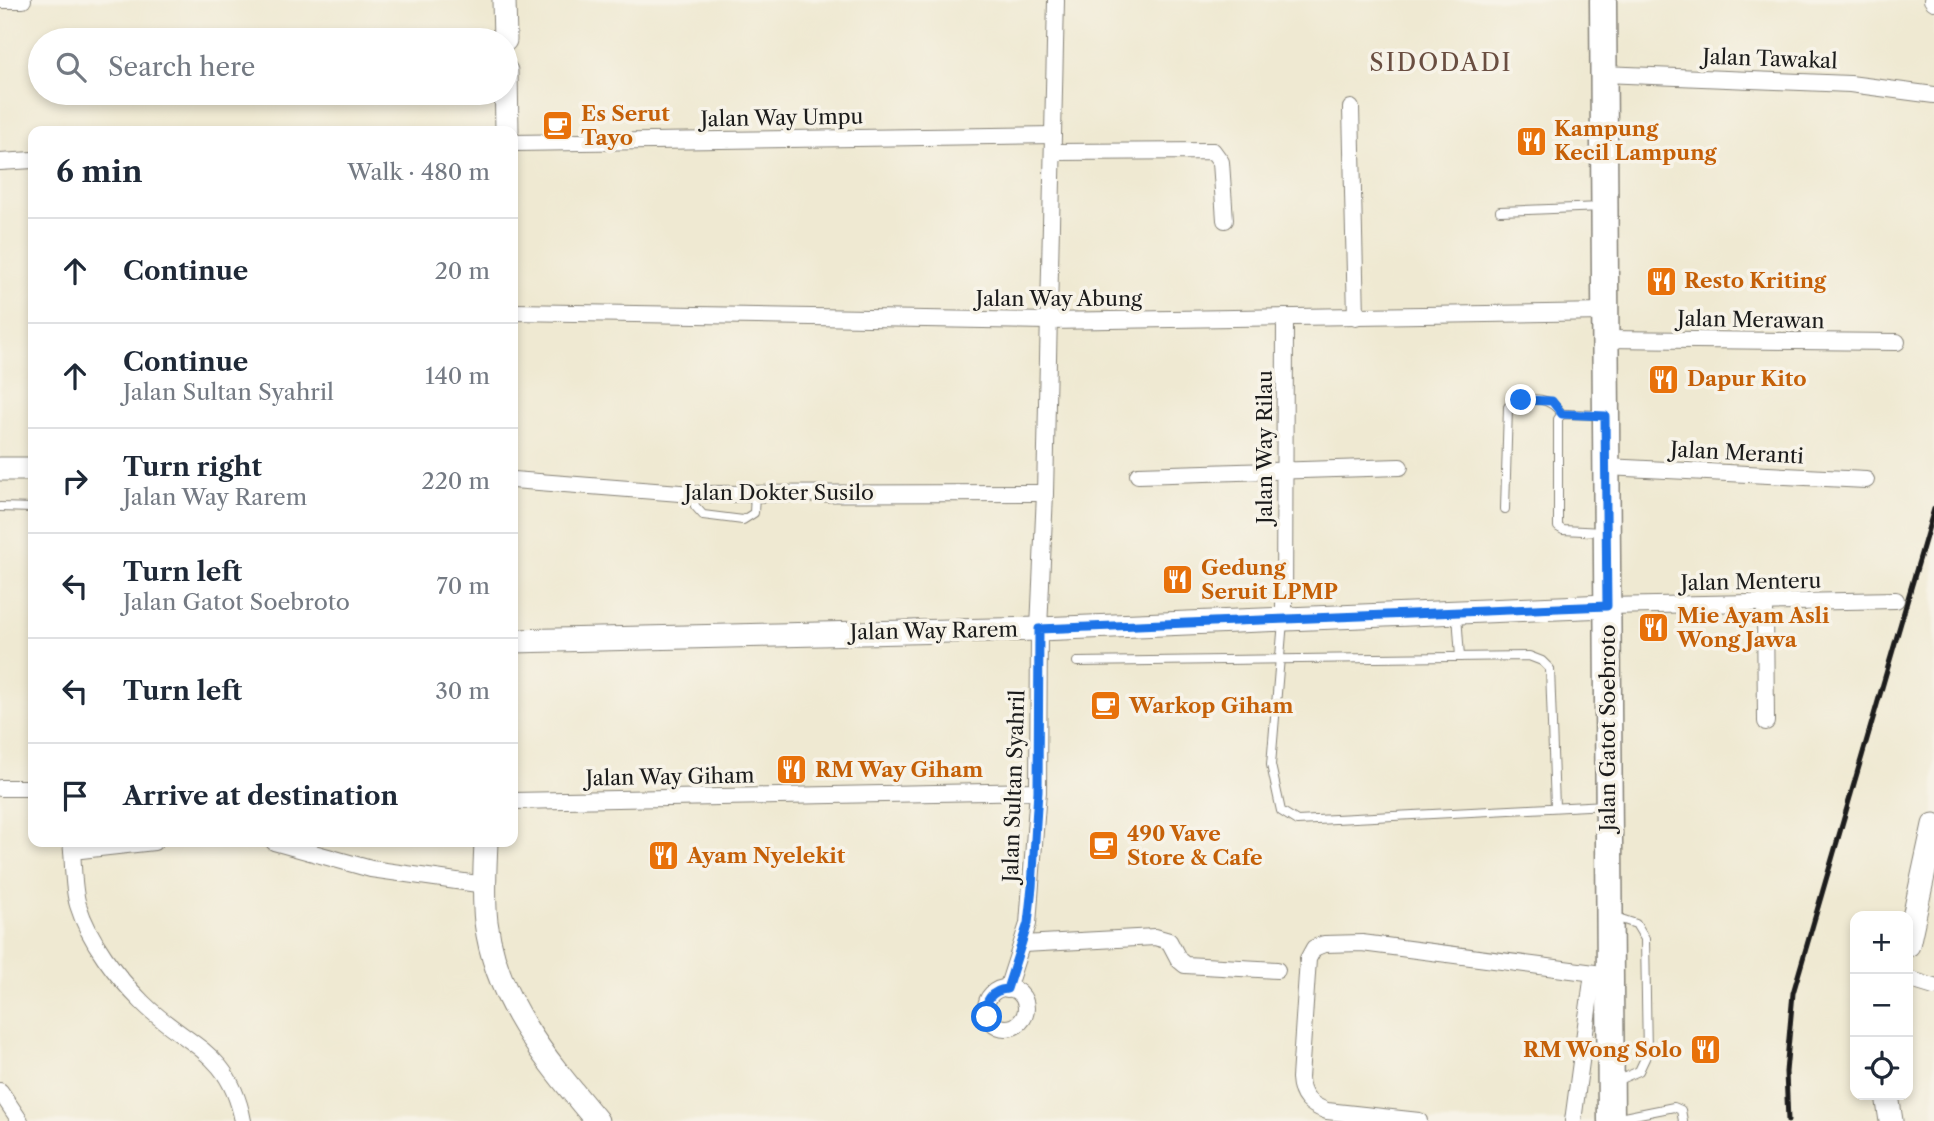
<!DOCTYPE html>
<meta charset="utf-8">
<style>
:root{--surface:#fff;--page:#f6f6f7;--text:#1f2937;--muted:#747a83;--line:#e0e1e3}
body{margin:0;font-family:"Libre Caslon Text",serif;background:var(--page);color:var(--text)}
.controls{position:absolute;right:21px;bottom:21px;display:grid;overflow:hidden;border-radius:14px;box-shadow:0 4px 10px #0003}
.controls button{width:63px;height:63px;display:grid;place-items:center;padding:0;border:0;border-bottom:2px solid var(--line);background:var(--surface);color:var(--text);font:35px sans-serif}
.stop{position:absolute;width:21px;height:21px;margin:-16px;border:5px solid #1a73e8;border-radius:50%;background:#fff}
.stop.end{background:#1a73e8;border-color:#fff;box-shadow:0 2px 7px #0008}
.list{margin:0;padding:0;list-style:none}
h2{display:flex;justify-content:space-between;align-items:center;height:91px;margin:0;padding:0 28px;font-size:30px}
h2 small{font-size:23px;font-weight:400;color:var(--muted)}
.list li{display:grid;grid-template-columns:46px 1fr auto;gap:21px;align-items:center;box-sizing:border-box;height:105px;padding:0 28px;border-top:2px solid var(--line)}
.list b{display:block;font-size:26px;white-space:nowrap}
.list p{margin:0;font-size:23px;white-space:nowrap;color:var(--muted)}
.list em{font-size:23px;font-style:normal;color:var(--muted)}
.icon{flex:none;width:38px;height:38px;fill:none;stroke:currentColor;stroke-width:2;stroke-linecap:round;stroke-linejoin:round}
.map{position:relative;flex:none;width:1934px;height:1121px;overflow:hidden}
.search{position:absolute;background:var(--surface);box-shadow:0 4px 10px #0003;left:28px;top:28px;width:490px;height:77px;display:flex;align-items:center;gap:18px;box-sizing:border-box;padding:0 24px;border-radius:38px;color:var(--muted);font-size:26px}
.panel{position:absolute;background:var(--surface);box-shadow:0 4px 10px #0003;left:28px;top:126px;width:490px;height:721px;border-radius:14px}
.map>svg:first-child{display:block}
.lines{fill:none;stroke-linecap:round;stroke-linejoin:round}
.lane-casing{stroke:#868277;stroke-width:10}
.street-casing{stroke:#868277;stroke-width:18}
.secondary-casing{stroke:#868277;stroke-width:25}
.primary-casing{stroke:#868277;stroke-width:29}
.lane{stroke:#fff;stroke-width:8}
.street{stroke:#fff;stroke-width:16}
.secondary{stroke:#fff;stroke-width:23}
.primary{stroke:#fff;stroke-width:26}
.rail{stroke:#1c1c1c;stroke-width:5}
.route{stroke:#1a73e8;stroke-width:9}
.labels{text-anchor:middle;stroke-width:7;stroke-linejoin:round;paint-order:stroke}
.street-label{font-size:21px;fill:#1c1c1c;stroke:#f7f3e8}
.food-label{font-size:21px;font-weight:bold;fill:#c56008;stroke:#f7f3e8;text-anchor:start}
.quarter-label{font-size:24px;letter-spacing:2px;fill:#6a4e41;stroke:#f7f3e8}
</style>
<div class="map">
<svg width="1934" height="1121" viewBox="0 0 1934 1121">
<rect width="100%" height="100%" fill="#f7f3e8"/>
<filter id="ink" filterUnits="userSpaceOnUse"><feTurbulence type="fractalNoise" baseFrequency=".0143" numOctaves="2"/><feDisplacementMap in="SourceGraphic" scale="14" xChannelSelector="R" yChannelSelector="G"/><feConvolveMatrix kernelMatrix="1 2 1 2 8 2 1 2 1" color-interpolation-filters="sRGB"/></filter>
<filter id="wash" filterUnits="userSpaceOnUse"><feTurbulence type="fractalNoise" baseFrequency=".00686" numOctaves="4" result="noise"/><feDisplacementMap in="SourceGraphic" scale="28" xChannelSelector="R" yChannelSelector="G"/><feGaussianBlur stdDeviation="1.57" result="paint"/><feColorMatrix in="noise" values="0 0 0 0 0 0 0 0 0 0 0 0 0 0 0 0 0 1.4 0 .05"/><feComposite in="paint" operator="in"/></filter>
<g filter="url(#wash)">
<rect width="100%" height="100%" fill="#efe9d2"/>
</g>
<g filter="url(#ink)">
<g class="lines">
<defs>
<g id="lane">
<polyline points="1500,211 1602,207"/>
<polyline points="1602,415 1562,414 1558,419 1558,527 1563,530 1603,532"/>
<polyline points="693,494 695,506 703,515 743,520 754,513 755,494"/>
<polyline points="0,507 33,508"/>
<path d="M1505 509 1508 407 1513 401C1535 398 1548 396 1562 414"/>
<polyline points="1457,615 1460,657"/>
<polyline points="1283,621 1271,765 1281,811 1297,821 1606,805"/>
<polyline points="1077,662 1529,656 1542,661 1550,669 1555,807"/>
<polyline points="1612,916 1636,924 1645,939 1647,1054 1639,1071 1616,1081"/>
<polyline points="1614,1119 1674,1107 1681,1110 1683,1121"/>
</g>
<g id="street">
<polyline points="0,0 23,0"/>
<polyline points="1932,0 1934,2"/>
<polyline points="1603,74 1850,84 1934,95"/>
<polyline points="1351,108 1356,317"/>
<polyline points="513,143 1053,135"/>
<polyline points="1053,152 1213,151 1221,162 1225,220"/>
<polyline points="0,162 33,160"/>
<polyline points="513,312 1048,321 1605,312"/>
<polyline points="1605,339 1897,342"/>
<polyline points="1606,467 1866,480"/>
<polyline points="1138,475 1400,467"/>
<polyline points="513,480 693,494 1045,493"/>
<polyline points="1765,603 1766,722"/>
<polyline points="1607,606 1896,600"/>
<polyline points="1284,619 1285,317"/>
<polyline points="0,788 33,788"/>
<polyline points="513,801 1038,791"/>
<path d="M71 842C74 862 72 886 78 905 89 941 117 977 143 1003 187 1047 229 1049 243 1121"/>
<polyline points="274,842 371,869 485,885"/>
<polyline points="72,851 154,842"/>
<polyline points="1023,944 1155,937 1169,941 1179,960 1185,965 1277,970"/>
<polyline points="1908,979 1934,987"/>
<circle cx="1006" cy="1008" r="20"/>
<polyline points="1007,989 1028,924 1038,791 1039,629 1045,493 1056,0"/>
<polyline points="0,1091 20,1121"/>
<path d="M1419 1121 1327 1111C1310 1105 1301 1097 1300 1078L1308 959 1314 948 1324 944 1362 943 1610 975"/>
<polyline points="1573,1121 1593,973"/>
</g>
<g id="secondary">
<polyline points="504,0 505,40"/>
<polyline points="506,71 507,131"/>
<polyline points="0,469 33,469"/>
<polyline points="513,641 1039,629 1607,606"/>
<path d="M486 842C485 868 483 896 486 922 496 1002 548 1062 597 1121"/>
<polyline points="1908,945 1934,825"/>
<polyline points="1887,1095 1891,1121"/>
</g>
<polyline id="primary" points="1603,0 1611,1121"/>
</defs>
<use href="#lane" class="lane-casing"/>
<use href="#street" class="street-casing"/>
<use href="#secondary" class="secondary-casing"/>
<use href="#primary" class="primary-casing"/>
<use href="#lane" class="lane"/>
<use href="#street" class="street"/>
<use href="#secondary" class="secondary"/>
<use href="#primary" class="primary"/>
<polyline class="rail" points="1788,1121 1786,1072 1793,993 1934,509"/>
</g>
</g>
<g class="lines" filter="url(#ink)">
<path class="route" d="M987 1017C983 1001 992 990 1007 989L1028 923 1032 887 1038 791 1039 629 1607 606 1605 416 1562 414 1552 401 1521 400"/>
</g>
<defs>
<symbol id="cafe-square" viewBox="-11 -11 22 22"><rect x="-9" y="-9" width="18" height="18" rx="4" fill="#e8710a" stroke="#f7f3e8"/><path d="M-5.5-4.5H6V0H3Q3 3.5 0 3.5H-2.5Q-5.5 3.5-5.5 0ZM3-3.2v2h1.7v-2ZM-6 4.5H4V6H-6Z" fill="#fff"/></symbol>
<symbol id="restaurant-square" viewBox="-11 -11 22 22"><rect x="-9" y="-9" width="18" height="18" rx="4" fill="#e8710a" stroke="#f7f3e8"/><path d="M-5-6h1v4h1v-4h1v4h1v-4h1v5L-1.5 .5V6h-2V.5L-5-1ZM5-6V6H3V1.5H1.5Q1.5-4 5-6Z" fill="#fff"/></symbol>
</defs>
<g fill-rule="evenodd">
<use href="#cafe-square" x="540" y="108" width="35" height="35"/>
<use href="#restaurant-square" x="1514" y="124" width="35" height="35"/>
<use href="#restaurant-square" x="1644" y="264" width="35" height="35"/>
<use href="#restaurant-square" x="1646" y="362" width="35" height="35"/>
<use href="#restaurant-square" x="1160" y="562" width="35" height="35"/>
<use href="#restaurant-square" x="1636" y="610" width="35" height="35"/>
<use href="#cafe-square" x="1088" y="688" width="35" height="35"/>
<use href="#restaurant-square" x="774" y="752" width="35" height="35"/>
<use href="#cafe-square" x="1086" y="828" width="35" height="35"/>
<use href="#restaurant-square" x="646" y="838" width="35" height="35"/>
<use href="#restaurant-square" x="1688" y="1032" width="35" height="35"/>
</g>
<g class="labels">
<g class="street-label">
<text transform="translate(1770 59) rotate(2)" y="7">Jalan Tawakal</text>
<text transform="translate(782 118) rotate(-1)" y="7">Jalan Way Umpu</text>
<text x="1059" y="306">Jalan Way Abung</text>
<text transform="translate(1751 320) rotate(1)" y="7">Jalan Merawan</text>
<text transform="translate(1265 447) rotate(-90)" y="7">Jalan Way Rilau</text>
<text transform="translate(1737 453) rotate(3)" y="7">Jalan Meranti</text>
<text x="779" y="500">Jalan Dokter Susilo</text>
<text transform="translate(1751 582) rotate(-1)" y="7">Jalan Menteru</text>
<text transform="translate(934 631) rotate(-1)" y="7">Jalan Way Rarem</text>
<text transform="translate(1608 728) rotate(-90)" y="7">Jalan Gatot Soebroto</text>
<text transform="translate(670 777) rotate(-1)" y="7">Jalan Way Giham</text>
<text transform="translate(1014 786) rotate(-88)" y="7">Jalan Sultan Syahril</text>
</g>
<g class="food-label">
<text x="581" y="121">Es Serut<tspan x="581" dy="24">Tayo</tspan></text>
<text x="1554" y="136">Kampung<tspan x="1554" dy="24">Kecil Lampung</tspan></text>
<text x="1684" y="288">Resto Kriting</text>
<text x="1687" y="386">Dapur Kito</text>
<text x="1201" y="575">Gedung<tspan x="1201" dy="24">Seruit LPMP</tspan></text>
<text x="1677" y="623">Mie Ayam Asli<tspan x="1677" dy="24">Wong Jawa</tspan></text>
<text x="1129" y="713">Warkop Giham</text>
<text x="815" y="777">RM Way Giham</text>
<text x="1127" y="841">490 Vave<tspan x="1127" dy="24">Store &amp; Cafe</tspan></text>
<text x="687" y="863">Ayam Nyelekit</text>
<text x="1682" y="1057" text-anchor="end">RM Wong Solo</text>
</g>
<g class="quarter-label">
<text x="1441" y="71">SIDODADI</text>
</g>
</g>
</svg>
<div class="controls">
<button>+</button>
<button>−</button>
<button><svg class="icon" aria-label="locate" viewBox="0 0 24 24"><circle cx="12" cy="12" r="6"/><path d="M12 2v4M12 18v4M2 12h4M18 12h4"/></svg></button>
</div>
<div class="stop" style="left:987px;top:1017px"></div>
<div class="stop end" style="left:1521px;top:400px"></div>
<div class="search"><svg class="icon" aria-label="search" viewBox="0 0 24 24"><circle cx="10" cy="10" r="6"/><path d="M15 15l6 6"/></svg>Search here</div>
<section class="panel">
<h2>6 min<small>Walk · 480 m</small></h2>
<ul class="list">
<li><svg class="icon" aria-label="ahead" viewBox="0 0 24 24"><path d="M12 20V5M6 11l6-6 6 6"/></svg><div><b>Continue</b></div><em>20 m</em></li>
<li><svg class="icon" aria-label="ahead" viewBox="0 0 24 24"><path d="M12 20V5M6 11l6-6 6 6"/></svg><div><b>Continue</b><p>Jalan Sultan Syahril</p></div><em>140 m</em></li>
<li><svg class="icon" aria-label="right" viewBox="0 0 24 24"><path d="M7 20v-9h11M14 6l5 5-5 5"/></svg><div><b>Turn right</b><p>Jalan Way Rarem</p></div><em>220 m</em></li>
<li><svg class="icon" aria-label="left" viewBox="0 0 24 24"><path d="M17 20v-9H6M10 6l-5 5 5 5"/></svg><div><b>Turn left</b><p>Jalan Gatot Soebroto</p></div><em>70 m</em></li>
<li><svg class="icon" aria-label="left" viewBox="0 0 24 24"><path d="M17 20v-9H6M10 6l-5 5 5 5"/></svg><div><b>Turn left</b></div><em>30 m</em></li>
<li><svg class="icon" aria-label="arrive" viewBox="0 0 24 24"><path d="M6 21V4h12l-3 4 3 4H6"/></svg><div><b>Arrive at destination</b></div></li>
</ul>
</section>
</div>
